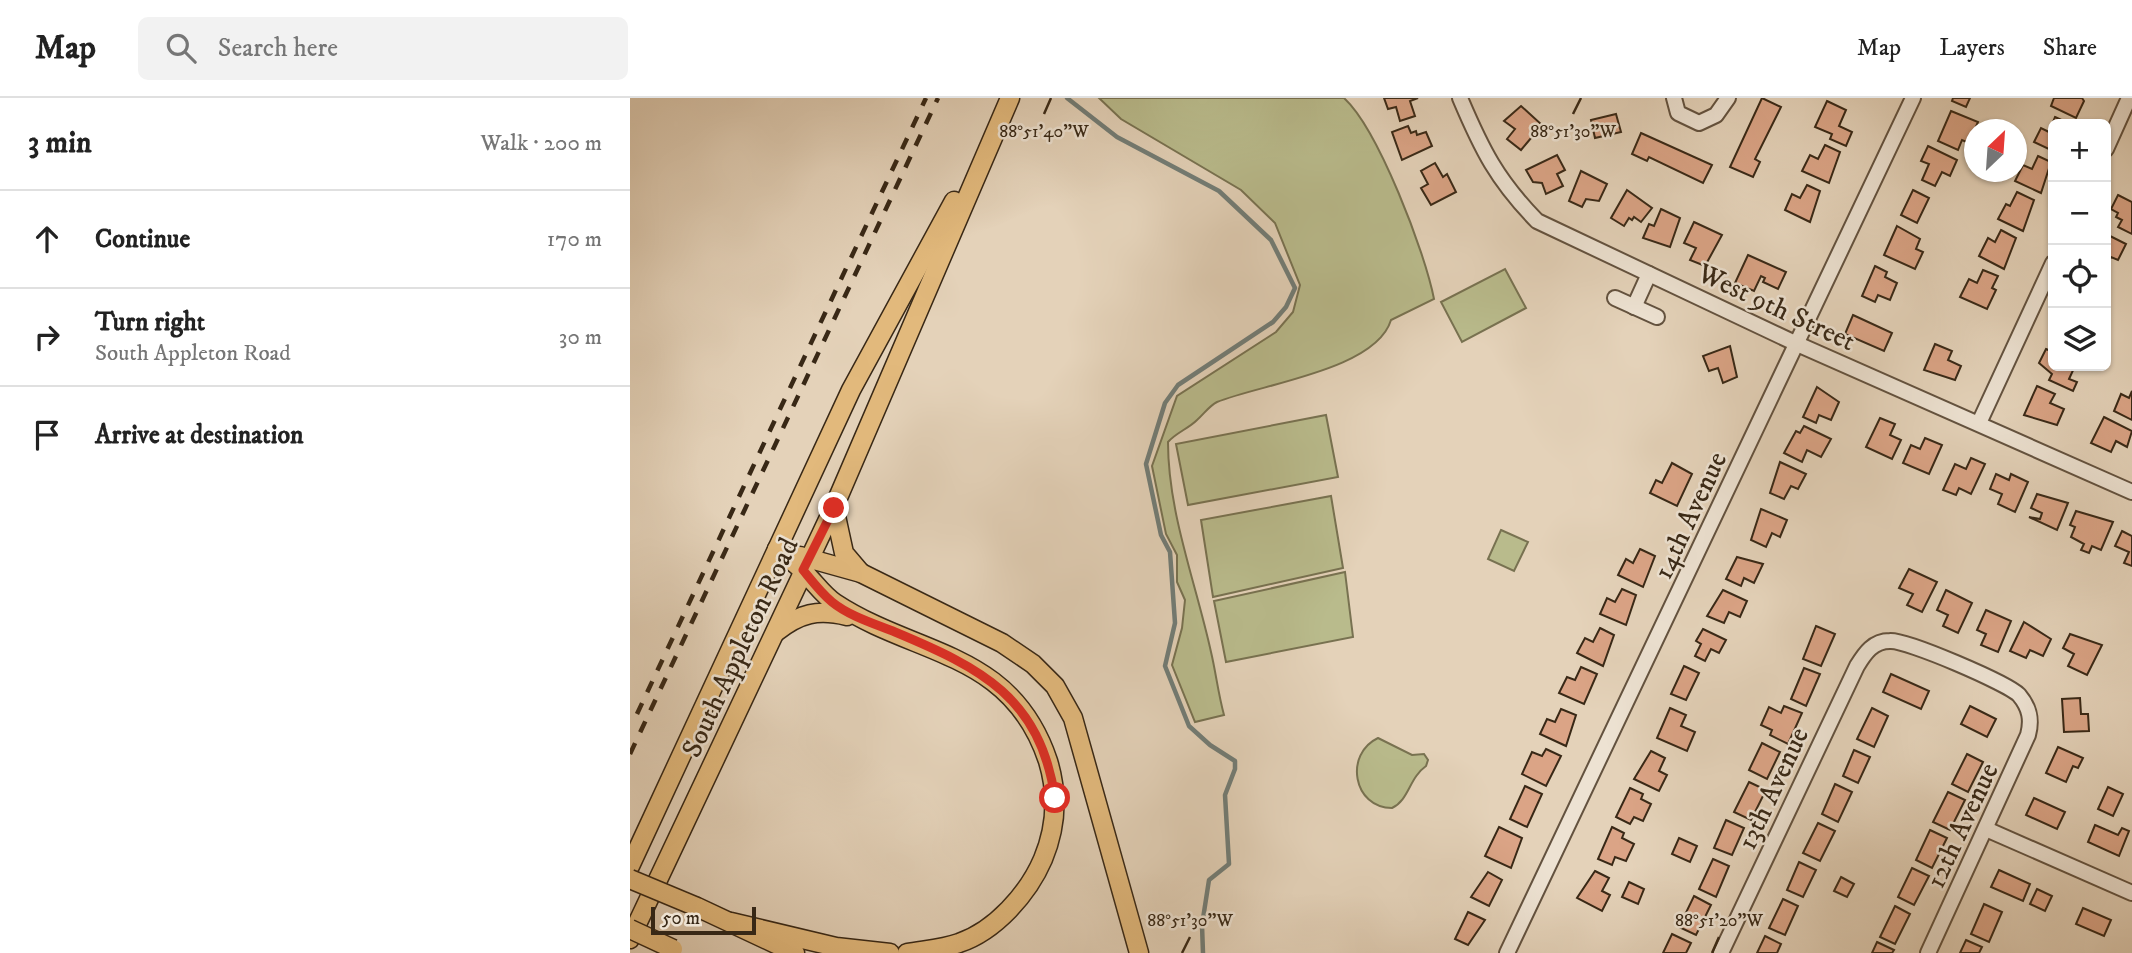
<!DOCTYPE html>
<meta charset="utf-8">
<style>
:root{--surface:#fff;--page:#f2f2f2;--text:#222;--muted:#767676;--line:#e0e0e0}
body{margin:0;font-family:"IM FELL DW Pica",serif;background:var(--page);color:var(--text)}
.controls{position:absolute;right:21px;top:21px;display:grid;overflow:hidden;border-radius:10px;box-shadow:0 2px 5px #0004}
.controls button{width:63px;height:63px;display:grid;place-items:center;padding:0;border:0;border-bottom:2px solid var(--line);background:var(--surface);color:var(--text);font:35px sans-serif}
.compass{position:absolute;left:1334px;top:21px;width:63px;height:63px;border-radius:50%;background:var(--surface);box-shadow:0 2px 5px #0004;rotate:25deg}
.scale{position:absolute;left:21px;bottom:18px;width:105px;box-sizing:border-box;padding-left:7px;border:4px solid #382816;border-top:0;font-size:19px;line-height:24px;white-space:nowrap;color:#382816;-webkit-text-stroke:5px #ede2d2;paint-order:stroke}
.stop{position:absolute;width:21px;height:21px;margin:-16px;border:5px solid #d93025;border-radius:50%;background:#fff}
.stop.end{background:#d93025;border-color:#fff;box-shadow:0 2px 7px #0008}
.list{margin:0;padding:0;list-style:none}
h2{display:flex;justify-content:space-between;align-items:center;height:91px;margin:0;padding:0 28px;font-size:30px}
h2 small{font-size:23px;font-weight:400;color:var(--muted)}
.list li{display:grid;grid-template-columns:46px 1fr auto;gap:21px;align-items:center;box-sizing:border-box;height:98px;padding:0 28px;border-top:2px solid var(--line)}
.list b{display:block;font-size:26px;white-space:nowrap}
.list p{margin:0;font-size:23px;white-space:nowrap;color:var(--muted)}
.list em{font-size:23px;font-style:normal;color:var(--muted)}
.icon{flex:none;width:38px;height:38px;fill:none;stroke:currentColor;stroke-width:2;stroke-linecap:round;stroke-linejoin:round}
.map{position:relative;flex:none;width:1502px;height:855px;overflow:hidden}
header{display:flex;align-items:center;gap:42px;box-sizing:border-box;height:98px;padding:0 35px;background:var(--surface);border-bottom:2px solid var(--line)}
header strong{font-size:33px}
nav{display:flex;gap:38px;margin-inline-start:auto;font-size:24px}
.search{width:490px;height:63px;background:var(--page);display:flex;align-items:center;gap:18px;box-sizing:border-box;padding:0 24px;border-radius:10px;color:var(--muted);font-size:26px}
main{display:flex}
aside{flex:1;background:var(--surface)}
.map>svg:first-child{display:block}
.green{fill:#b9bb8c;stroke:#787251;stroke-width:2}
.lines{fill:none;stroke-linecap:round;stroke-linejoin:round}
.stream{stroke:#727d77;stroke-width:4.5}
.building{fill:#dba486;stroke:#382816;stroke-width:2}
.minor-casing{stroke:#63523f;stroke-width:18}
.major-casing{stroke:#382816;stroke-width:21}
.minor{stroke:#ede2d2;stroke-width:14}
.major{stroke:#e2b97c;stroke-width:18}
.rail{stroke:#382816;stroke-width:4.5;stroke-dasharray:12 12;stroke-linecap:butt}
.major-bridge-casing{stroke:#382816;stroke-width:21;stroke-linecap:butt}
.major-bridge{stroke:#e2b97c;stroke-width:18}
.route{stroke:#d93025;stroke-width:9}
.ticks{fill:none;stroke:#382816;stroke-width:2.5}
.labels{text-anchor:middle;stroke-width:5;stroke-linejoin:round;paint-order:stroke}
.street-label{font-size:28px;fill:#382816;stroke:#ede2d2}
.ticks-label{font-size:18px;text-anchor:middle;fill:#382816;stroke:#ede2d2;stroke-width:5;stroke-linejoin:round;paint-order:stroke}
</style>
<header>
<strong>Map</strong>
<div class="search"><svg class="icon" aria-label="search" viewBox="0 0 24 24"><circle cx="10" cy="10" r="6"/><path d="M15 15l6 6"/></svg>Search here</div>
<nav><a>Map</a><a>Layers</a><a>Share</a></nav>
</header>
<main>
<aside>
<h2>3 min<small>Walk · 200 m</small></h2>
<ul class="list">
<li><svg class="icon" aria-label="ahead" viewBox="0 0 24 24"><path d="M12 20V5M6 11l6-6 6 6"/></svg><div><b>Continue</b></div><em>170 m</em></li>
<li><svg class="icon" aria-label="right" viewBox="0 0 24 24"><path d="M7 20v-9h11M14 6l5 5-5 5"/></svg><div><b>Turn right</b><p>South Appleton Road</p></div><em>30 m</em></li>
<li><svg class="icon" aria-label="arrive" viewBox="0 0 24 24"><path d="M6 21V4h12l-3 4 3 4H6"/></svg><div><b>Arrive at destination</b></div></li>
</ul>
</aside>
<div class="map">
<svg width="1502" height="855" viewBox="0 0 1502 855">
<rect width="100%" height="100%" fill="#e4d2b9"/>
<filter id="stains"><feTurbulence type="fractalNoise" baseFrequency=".00286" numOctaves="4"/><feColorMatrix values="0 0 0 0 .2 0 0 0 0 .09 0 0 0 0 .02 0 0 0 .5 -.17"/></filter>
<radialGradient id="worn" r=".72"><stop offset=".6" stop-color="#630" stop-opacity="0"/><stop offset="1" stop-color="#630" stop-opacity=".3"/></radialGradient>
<g class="green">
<path d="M469 0H714C748 31 795 154 804 201L761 222C746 272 631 286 587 304 579 308 574 316 567 322 558 331 547 334 538 344 538 415 566 485 581 554 586 575 588 595 594 617L565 624 542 567 552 530 555 502 547 484V457L536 436 522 368 547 298 646 234 663 214 670 187 645 125 611 92 491 21Z"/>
<polygon points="875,171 896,210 832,244 811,204"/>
<polygon points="696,317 708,379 558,407 546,346"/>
<polygon points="701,398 713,470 583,499 571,422"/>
<polygon points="871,432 898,444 884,473 858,461"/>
<polygon points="715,474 723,539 596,564 584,503"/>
<path d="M748 640 782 657 794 656 798 662 796 668C779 680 779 702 762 710 723 710 714 656 748 640Z"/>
</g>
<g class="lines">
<polyline class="stream" points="437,0 487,39 589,93 641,142 665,190 656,209 643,224 548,287 535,305 516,366 531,437 540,454 545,525 535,568 559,628 580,647 605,663 605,671 595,697 599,766 579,782 572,827 573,855"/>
</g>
<g class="building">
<polygon points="754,0 788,0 780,3 785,18 770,23 766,9 758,11"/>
<polygon points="1132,0 1151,9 1125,61 1130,64 1123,79 1100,69"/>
<polygon points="1323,0 1340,0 1336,9 1322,3"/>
<polygon points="1424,0 1452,0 1454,3 1446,20 1421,8"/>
<polygon points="1197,3 1216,12 1209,28 1222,34 1216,48 1200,41 1202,36 1185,29"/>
<polygon points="891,8 912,27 891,52 877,41 885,31 874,23"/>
<polygon points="1321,13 1348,24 1339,45 1332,42 1328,52 1308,43"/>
<polygon points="986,16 991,34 965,40 961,22"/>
<polygon points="1425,19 1440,26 1423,26 1423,53 1404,44 1411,30 1419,34"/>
<polygon points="778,28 781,35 786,33 787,37 796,34 802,48 772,62 762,34"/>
<polygon points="1011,35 1082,67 1073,85 1019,59 1017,63 1002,56"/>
<polygon points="1195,47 1210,54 1199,85 1172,73 1180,57 1188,61"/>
<polygon points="1298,48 1327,62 1320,78 1312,74 1305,88 1292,82 1299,66 1291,63"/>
<polygon points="927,57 935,72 927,76 933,88 916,96 912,85 903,84 896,72"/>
<polygon points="1408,58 1421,64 1411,95 1385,83 1393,67 1402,71"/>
<polygon points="805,65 813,79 817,76 826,94 801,107 791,90 798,86 791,73"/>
<polygon points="951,73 977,86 969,103 956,101 952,109 939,103"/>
<polygon points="1177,87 1190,93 1180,124 1155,112 1162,96 1170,100"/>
<polygon points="997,92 1022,110 1011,124 1004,119 1002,122 999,120 994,128 981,120"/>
<polygon points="1283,92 1299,100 1287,125 1271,117"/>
<polygon points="1387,94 1404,102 1393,133 1368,121 1376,106 1380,108"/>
<polygon points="1488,97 1502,104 1502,136 1488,129 1492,122 1486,119 1488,115 1481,111"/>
<polygon points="1031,111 1050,120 1040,149 1013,140 1019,126 1024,128"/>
<polygon points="1064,124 1092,137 1075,168 1060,162 1066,150 1054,145"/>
<polygon points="1267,128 1290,141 1286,151 1293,154 1285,171 1254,157"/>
<polygon points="1371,132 1386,140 1374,171 1349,158 1358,140 1365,144"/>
<polygon points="1476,136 1496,146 1488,162 1481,159 1476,169"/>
<polygon points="1118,157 1156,174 1148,191 1133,184 1135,180 1131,178 1124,193 1105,185"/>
<polygon points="1245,168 1257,174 1255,179 1267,185 1260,202 1248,197 1245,204 1232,198"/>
<polygon points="1353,172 1368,178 1362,190 1366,192 1357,211 1330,199 1339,181 1347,185"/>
<polygon points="1223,217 1262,235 1254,253 1215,236"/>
<polygon points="1305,246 1322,253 1318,262 1331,268 1325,282 1294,272"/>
<polygon points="1100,248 1107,279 1093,285 1088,270 1079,273 1073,258"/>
<polygon points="1416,251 1423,254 1423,268 1445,268 1439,281 1447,284 1443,293 1419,282 1422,276 1409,265"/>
<polygon points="1407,288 1425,296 1420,305 1434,311 1427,327 1394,317"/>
<polygon points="1187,289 1209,304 1201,322 1189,317 1186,325 1173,319"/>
<polygon points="1502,293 1502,322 1484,313 1491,296 1499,300"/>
<polygon points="1474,319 1502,333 1497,349 1486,343 1481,354 1461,345"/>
<polygon points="1250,320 1265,326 1260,337 1271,342 1262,361 1236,349"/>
<polygon points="1174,328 1201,341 1191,359 1177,352 1172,364 1154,355 1166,333 1170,335"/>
<polygon points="1295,340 1312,347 1299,376 1273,365 1281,347 1290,351"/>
<polygon points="1341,360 1355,366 1341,396 1329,390 1326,397 1313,392 1325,366 1336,371"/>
<polygon points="1150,364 1176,376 1168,391 1161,388 1154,401 1140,395"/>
<polygon points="1042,365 1062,376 1047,408 1020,395 1026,382 1032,385"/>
<polygon points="1366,376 1379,382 1381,376 1398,384 1385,414 1368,406 1372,396 1360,391"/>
<polygon points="1407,396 1438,405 1427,432 1399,419 1410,421 1412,415 1401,410"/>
<polygon points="1131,411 1157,422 1150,439 1142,435 1136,449 1121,442"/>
<polygon points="1446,413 1483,424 1471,452 1462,448 1459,455 1451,452 1454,446 1441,439 1445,429 1440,427"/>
<polygon points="1492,433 1502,438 1502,468 1494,465 1499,454 1485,448"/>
<polygon points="1010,451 1025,458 1013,489 988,477 996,461 1003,465"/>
<polygon points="1107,459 1133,466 1124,485 1114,480 1111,488 1096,481"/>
<polygon points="1279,471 1307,484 1292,514 1277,507 1283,496 1269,490"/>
<polygon points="992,491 1006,497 996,527 970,516 977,500 985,504"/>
<polygon points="1093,492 1117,503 1110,519 1099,514 1094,525 1077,518"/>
<polygon points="1316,492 1342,505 1328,535 1313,528 1318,517 1307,512"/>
<polygon points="1356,512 1381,523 1368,554 1351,547 1356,536 1347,532"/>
<polygon points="1394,524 1421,541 1413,558 1400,552 1396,560 1380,553"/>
<polygon points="1186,528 1205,536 1191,568 1173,561"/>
<polygon points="970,530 984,537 973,568 947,555 955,540 963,544"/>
<polygon points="1073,531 1096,542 1089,555 1081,551 1075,563 1065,558 1071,546 1066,543"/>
<polygon points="1440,536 1472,547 1457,577 1438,568 1444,556 1433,550"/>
<polygon points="1054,568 1069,575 1056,602 1041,596"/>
<polygon points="951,569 967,576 954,606 929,595 937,579 945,582"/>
<polygon points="1174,570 1190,576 1176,608 1161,601"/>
<polygon points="1261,576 1299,593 1291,611 1253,594"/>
<polygon points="1450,600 1451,616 1458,616 1459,633 1434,634 1432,601"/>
<polygon points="1154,608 1172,615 1158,646 1140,637 1142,632 1131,627 1139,609 1151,615"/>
<polygon points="1340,608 1366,621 1357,639 1331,626"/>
<polygon points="1040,610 1056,617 1051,628 1065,634 1057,653 1027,640"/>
<polygon points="1242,610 1258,618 1244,649 1227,641"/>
<polygon points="931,611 946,617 936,648 910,636 917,621 925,624"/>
<polygon points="1132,645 1150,654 1137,681 1119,672"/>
<polygon points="1428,649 1453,660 1448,670 1443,668 1436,684 1416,675"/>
<polygon points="916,651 931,658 916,688 892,676 902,654 912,658"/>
<polygon points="1224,652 1240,659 1228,685 1213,678"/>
<polygon points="1021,653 1035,660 1029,673 1037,677 1029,693 1004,681"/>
<polygon points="1337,656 1353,664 1338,694 1322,686"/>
<polygon points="1119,684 1136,692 1121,722 1104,714"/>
<polygon points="1205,686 1222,694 1208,724 1192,716"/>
<polygon points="895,688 912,696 897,729 880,721"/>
<polygon points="1478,689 1493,696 1483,718 1468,711"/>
<polygon points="1000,690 1013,696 1011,701 1021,706 1013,723 1004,719 1000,726 986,719"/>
<polygon points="1318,694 1335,702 1320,732 1303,724"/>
<polygon points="1404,700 1435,714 1427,731 1396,717"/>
<polygon points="1096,722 1114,730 1102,757 1084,750"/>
<polygon points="1188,725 1205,733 1190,763 1173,755"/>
<polygon points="1465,727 1488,737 1492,730 1499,733 1489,758 1458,744"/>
<polygon points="869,729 892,740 881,770 855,758"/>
<polygon points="982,729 994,735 992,740 1004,746 996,763 985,759 982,767 968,761"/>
<polygon points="1300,732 1317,740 1302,770 1286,762"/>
<polygon points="1049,740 1067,748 1060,764 1042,756"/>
<polygon points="1083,761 1099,768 1086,799 1069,791"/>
<polygon points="1169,764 1186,772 1173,799 1157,792"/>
<polygon points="1282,770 1299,778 1284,807 1268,799"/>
<polygon points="1369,772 1400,786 1393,803 1361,789"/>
<polygon points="965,773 979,780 972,793 980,797 972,813 947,800"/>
<polygon points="858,774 872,782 859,808 841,799"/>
<polygon points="1211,779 1224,786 1217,799 1204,793"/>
<polygon points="999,784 1014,791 1008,806 992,799"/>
<polygon points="1407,791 1422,798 1415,813 1400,806"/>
<polygon points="1064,798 1081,807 1066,837 1049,829"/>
<polygon points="1153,801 1168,808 1155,837 1139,830"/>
<polygon points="1354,806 1372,814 1359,844 1341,836"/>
<polygon points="1265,808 1280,816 1265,846 1250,839"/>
<polygon points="1453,810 1481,822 1474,838 1446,826"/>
<polygon points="838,814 855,822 838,847 825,841"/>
<polygon points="1042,836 1061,845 1056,855 1033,855"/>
<polygon points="1135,838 1151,846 1147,855 1127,855"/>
<polygon points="1336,842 1352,849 1349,855 1330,855"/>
<polygon points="1247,844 1264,852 1262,855 1242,855"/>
</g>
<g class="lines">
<defs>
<g id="minor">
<path d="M830 0C852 52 867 82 907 123L1165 245 1502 394"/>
<polyline points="1044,0 1048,15 1069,25 1086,17 1098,0"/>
<polyline points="1476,51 1499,0"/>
<polyline points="985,200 1027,219"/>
<polyline points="1004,209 1019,176"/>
<polyline points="1349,325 1423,165"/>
<polyline points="1356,731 1502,795"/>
<polyline points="877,855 1283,0"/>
<path d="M1091 855 1227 568C1235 555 1243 543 1260 543 1277 542 1377 585 1389 597 1400 610 1402 622 1398 637L1298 855"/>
</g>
<g id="major">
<polyline points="204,409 214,455 231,475"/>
<path d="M147 451C156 459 167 466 175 475 185 485 194 498 205 505 287 559 381 552 418 663 428 696 426 730 413 761 398 796 365 833 329 845 313 851 293 852 277 855"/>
<polyline points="170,458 231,475 372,545 403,566 425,588 443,620 509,855"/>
<path d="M146 534C170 515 188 511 217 518"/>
<polyline points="0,768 221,292 324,103"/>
<polyline points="67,809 165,855"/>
<polyline points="101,824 206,849 260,855"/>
<polyline points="0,841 204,409 380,0"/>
</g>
</defs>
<use href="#minor" class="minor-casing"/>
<use href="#major" class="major-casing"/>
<use href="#minor" class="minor"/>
<use href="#major" class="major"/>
<g class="rail">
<polyline points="7,616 296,0"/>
<polyline points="0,656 308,0"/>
</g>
<defs>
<g id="major-bridge">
<polyline points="0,781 67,809"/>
<polyline points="0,831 43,851"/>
</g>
</defs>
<use href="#major-bridge" class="major-bridge-casing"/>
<use href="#major-bridge" class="major-bridge"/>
</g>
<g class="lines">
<path class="route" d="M204 410 173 472C182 483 191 495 202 504 219 518 245 526 265 534 351 570 410 599 425 700"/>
</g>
<path class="ticks" d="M414 16 421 0M943 16 951 0M552 855 560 839M1082 855 1089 839"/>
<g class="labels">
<g class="street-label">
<text transform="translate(1147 208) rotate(25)" y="10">West 9th Street</text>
<text transform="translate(1059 417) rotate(-65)" y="10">14th Avenue</text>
<text transform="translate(109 549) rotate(-65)" y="10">South Appleton Road</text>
<text transform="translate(1142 690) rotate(-65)" y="10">13th Avenue</text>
<text transform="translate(1331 727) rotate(-65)" y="10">12th Avenue</text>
</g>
</g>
<g class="ticks-label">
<text x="414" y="39">88°51'40"W</text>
<text x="943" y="39">88°51'30"W</text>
<text x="560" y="828">88°51'30"W</text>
<text x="1089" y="828">88°51'20"W</text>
</g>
<rect width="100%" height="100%" filter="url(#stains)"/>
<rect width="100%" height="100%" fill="url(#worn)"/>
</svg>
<div class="controls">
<button>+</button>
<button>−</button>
<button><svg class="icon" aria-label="locate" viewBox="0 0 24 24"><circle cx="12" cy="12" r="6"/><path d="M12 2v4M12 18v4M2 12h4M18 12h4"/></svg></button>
<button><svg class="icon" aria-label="layers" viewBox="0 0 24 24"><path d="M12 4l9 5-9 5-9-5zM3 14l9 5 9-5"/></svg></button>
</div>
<svg class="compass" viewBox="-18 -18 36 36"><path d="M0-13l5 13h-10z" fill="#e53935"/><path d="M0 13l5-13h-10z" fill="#767676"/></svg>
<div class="scale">50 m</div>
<div class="stop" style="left:425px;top:700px"></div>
<div class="stop end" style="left:204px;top:410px"></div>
</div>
</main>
